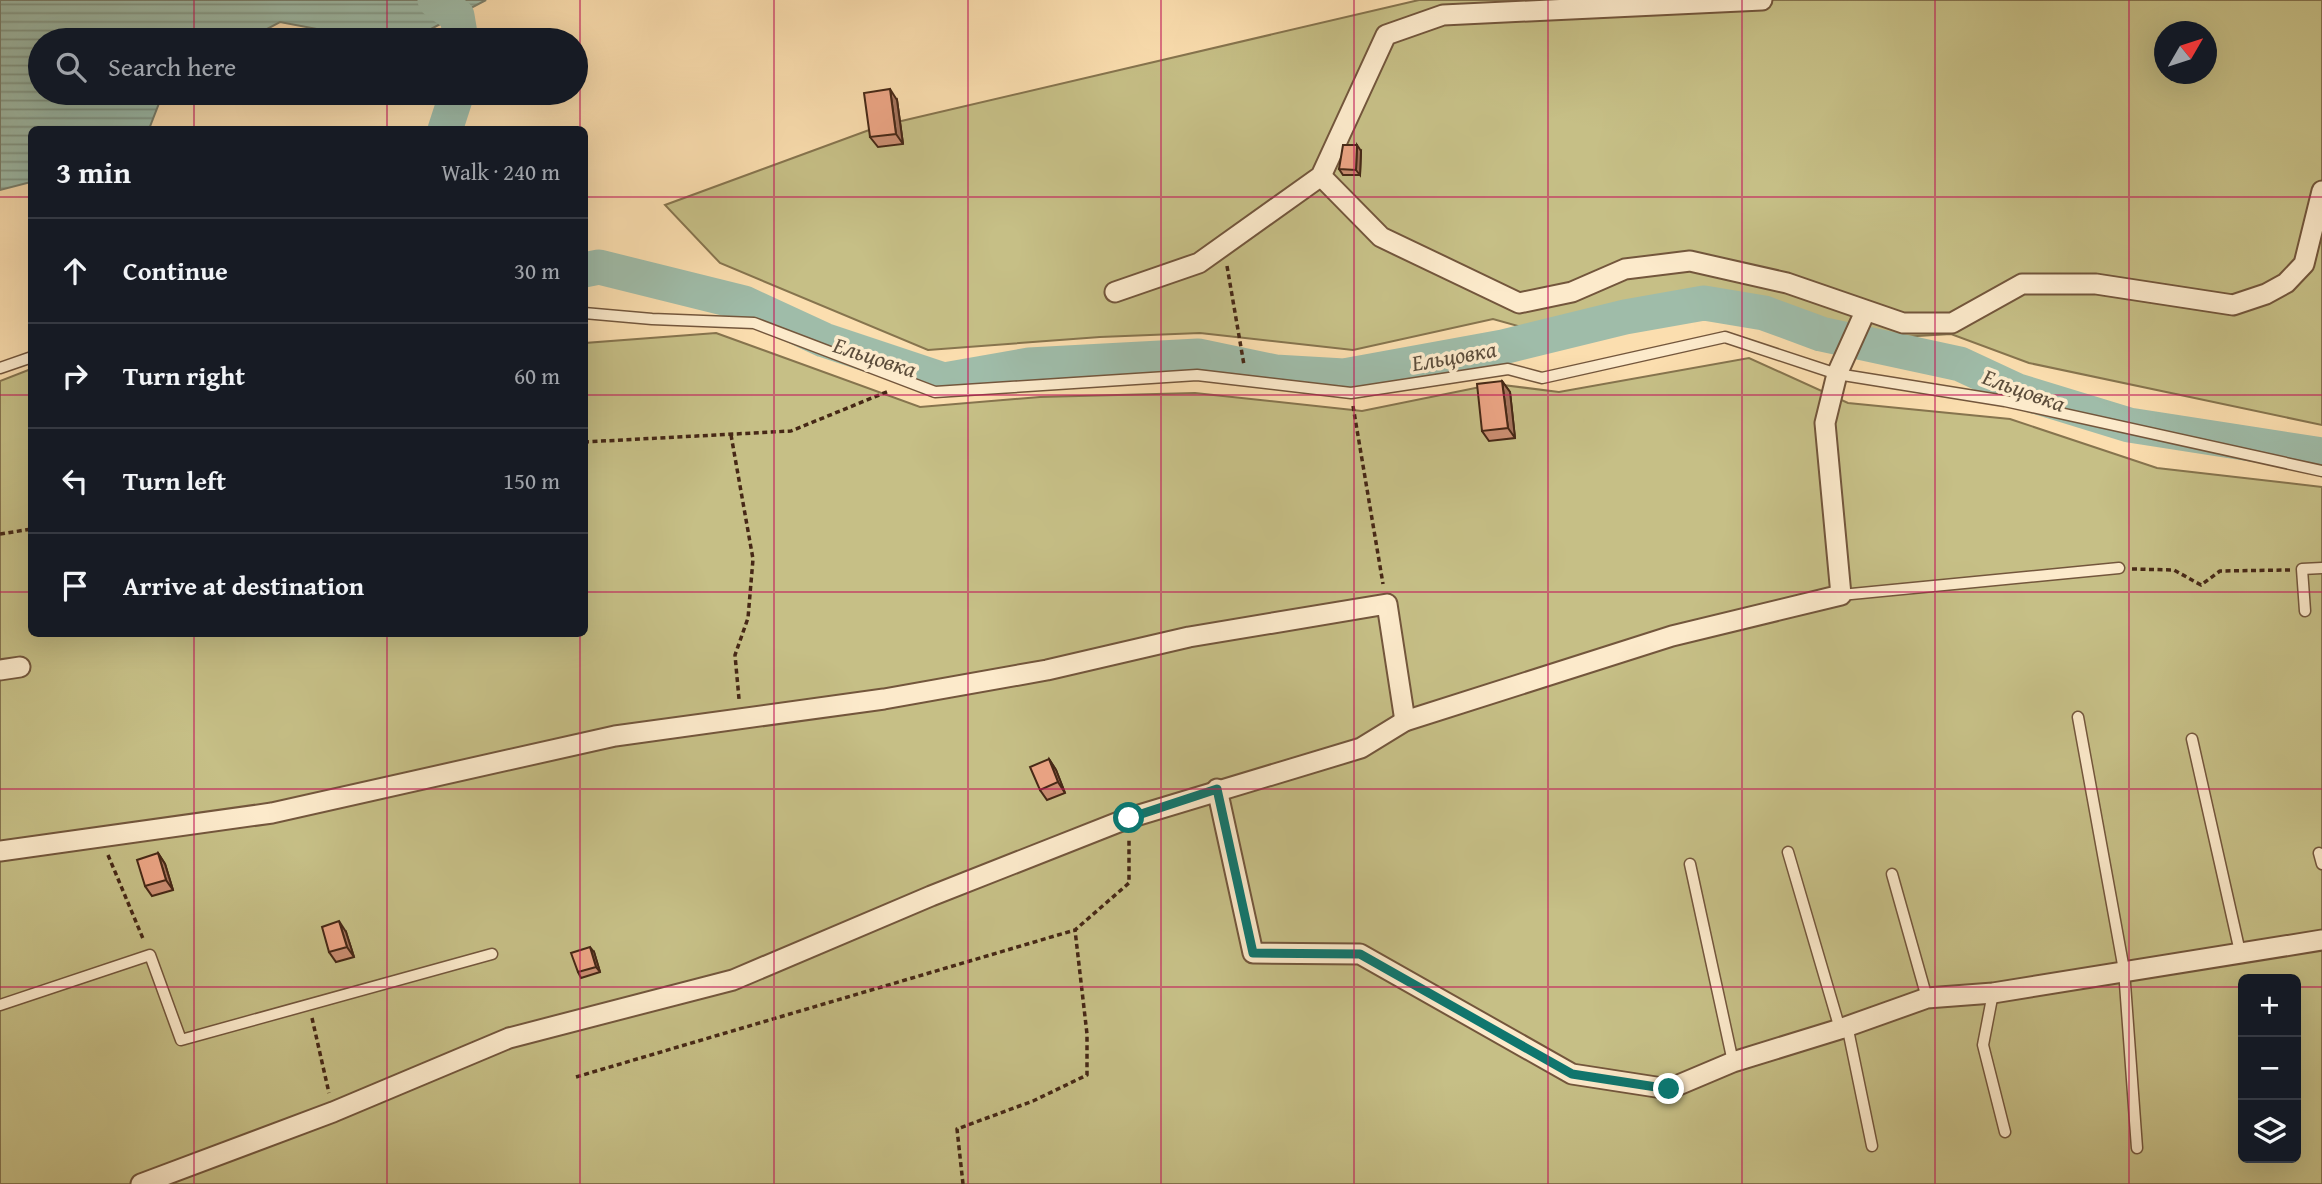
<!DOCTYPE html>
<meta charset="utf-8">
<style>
:root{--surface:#171b24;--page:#20242c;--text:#f1f3f6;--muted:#9ea1a6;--line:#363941}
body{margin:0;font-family:"Gentium Book Plus",serif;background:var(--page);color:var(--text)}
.controls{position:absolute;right:21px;bottom:21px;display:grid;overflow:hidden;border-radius:10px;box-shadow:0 7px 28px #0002}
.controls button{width:63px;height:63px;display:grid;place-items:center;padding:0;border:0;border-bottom:2px solid var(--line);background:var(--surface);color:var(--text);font:35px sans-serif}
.compass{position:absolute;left:2154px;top:21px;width:63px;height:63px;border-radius:50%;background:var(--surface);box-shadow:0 7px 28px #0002;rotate:51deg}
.stop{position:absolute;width:21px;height:21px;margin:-16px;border:5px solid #0f766e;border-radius:50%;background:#fff}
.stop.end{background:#0f766e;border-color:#fff;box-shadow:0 2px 7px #0008}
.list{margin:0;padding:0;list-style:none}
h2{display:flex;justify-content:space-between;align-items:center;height:91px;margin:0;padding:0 28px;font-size:30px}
h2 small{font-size:23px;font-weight:400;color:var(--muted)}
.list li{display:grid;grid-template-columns:46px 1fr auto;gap:21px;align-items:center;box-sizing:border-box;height:105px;padding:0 28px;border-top:2px solid var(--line)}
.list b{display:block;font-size:26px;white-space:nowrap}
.list em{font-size:23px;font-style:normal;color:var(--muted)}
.icon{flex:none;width:38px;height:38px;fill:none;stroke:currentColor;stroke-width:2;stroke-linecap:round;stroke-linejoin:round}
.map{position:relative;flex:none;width:2322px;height:1184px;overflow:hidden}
.search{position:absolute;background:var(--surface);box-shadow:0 7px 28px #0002;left:28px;top:28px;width:560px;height:77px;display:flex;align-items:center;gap:18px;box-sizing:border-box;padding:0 24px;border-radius:38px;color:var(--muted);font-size:26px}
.panel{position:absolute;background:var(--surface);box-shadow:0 7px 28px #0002;left:28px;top:126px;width:560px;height:511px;border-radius:10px}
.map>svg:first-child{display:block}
.garden{fill:#c6bf86;stroke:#86744e;stroke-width:2;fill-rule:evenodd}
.water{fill:url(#water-rules);stroke:#7b816e;stroke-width:2}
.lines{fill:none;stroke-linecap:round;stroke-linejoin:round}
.river{stroke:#9fbca9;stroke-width:35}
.service-casing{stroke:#73563c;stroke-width:13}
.minor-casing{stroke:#73563c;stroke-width:23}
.path{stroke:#462816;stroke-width:3.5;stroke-dasharray:5 3.5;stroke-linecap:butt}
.service{stroke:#fceacb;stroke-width:10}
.minor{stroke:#fceacb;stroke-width:19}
.wall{fill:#cb8e72;stroke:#462816;stroke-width:2}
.shaded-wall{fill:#a5745d;stroke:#462816;stroke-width:2}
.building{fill:#eca585;stroke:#462816;stroke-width:2}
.route{stroke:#0f766e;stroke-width:9}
.grid{fill:none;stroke:#c2185b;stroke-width:2;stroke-opacity:0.55}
.labels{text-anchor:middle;stroke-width:7;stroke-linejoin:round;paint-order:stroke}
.water-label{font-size:23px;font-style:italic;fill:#5c4d3b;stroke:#fceacb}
</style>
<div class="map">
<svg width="2322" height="1184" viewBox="0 0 2322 1184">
<defs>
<pattern id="water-rules" width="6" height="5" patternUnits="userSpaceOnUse" patternTransform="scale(1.75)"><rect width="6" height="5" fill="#9fbca9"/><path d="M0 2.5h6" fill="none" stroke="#839989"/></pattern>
</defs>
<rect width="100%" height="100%" fill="#fbdeaf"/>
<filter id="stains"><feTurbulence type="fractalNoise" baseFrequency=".00286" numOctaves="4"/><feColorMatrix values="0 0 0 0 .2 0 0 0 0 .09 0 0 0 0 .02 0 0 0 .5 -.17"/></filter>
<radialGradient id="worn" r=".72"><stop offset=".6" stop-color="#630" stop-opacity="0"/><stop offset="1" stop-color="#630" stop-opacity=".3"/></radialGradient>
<g class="garden">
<path d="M1419 0H2322V425L2029 363 1951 334 1867 339 1800 324 1701 288 1608 306 1539 332 1493 319 1353 350 1200 333 1100 337 928 350 720 263 665 205 880 126ZM2164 32H2206V74H2164Z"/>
<path d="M716 333 920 407 1040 397 1195 393 1362 411 1495 384 1559 392 1749 358 1848 403 2010 419 2157 468 2322 487V1184H0V381L31 369 32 634H584L585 343ZM2243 979H2296V1158H2243Z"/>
</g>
<polygon class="water" points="0,0 486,0 410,40 375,40 280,22 246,40 40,40 40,93 163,93 149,129 32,130 31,182 0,190"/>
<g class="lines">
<g class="river">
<polyline points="435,0 457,16 461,40"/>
<polyline points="445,130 457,93"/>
<polyline points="584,270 599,267 744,303 824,340 944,380 1029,365 1198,356 1275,372 1344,376 1503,347 1625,317 1704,303 1764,313 1821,334 1960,364 2018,391 2129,425 2322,455"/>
</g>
<defs>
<g id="service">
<polyline points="584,313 652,319 754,323 935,392 1197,375 1351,393 1508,369 1542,378 1725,337 1837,374 2005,401 2322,471"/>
<polyline points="0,368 32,357"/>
<polyline points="1841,595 2119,568"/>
<polyline points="2305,611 2302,569 2322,568"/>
<polyline points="2078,717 2124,970 2137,1148"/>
<polyline points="2192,739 2240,952"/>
<polyline points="1788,852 1840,1029"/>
<polyline points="2319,853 2322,864"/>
<polyline points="1690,864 1733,1062"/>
<polyline points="1892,874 1927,998"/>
<polyline points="1993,993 1983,1045 2005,1132"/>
<polyline points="0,1005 150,955 181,1040 492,954"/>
<polyline points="1847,1025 1872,1146"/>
</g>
<g id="minor">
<polyline points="1321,176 1381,237 1519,303 1572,292 1625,269 1690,261 1787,283 1903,323 1952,323 2022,284 2096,284 2233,305 2266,294 2286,283 2304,264 2322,191"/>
<polyline points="1115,292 1199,263 1321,176 1386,35 1443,15 1762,0"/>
<polyline points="0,670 20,667"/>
<polyline points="1217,789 1253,953 1360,954 1572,1074 1669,1089 1733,1062 1840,1029 1927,998 1993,993 2322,940"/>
<polyline points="0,851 272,813 615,736 884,699 1047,670 1189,637 1387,604 1405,721"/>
<polyline points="141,1184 333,1112 509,1038 733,980 931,896 1129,818 1361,748 1405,721 1672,636 1841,595 1825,423 1837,374 1865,312"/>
</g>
</defs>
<use href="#service" class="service-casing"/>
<use href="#minor" class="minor-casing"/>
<g class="path">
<polyline points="1227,266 1244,365"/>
<polyline points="1353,406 1383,584"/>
<polyline points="731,435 753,559 748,618 735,655 739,699"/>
<polyline points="584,442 791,431 889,391"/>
<polyline points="0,534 32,529"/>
<polyline points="2132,569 2174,570 2201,585 2220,571 2290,570"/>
<polyline points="108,855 144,941"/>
<polyline points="312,1018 329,1093"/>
<polyline points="576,1077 1075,930 1129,883 1129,838"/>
<polyline points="963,1184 957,1129 1033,1101 1087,1075 1087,1034 1075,930"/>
</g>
<use href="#service" class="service"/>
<use href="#minor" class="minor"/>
</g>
<g class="wall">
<polygon points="897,100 903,144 878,147 870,137"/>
<polygon points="1361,151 1360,175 1343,175 1339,169"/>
<polygon points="1502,381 1510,392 1515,438 1489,441 1482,431"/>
<polygon points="1049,759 1056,770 1065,793 1047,800 1040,790"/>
<polygon points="158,853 165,864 173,890 152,896 145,886"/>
<polygon points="346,932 354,957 336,962 329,952"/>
<polygon points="594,952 600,972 581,978 578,972"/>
</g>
<g class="shaded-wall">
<polygon points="890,89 897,100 903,144 896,134"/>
<polygon points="1357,145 1361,151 1360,175 1356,170"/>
<polygon points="1502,381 1510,392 1515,438 1508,428"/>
<polygon points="1049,759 1056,770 1065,793 1058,782"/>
<polygon points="158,853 165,864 173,890 166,880"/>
<polygon points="339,921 346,932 354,957 347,947"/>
<polygon points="590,947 594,952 600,972 596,967"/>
</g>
<g class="building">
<polygon points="890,89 896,134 870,137 864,93"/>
<polygon points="1343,145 1357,145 1356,170 1339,169"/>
<polygon points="1502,381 1508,428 1482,431 1477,384"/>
<polygon points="1049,759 1058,782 1040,790 1030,767"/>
<polygon points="158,853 166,880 145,886 137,860"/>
<polygon points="339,921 347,947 329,952 322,927"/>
<polygon points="590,947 596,967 578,972 571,953"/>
</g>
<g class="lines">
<polyline class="route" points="1129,818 1217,789 1253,953 1360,954 1572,1074 1669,1089"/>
</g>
<path class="grid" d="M194 0V40M387 0V40M580 0V130M774 0V1184M968 0V1184M1161 0V1184M1354 0V1184M1548 0V1184M1742 0V1184M1935 0V1184M2129 0V1184M194 93V130M387 93V130M0 197H32M584 197H2322M0 395H32M584 395H2322M0 592H32M584 592H2322M194 634V1184M387 634V1184M580 634V1184M0 789H2322M0 987H2243M2296 987H2322"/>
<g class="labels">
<g class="water-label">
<text transform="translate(1454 356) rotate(-10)" y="8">Ельцовка</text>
<text transform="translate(875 357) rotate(18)" y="8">Ельцовка</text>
<text transform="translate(2024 390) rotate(20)" y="8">Ельцовка</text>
</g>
</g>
<rect width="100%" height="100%" filter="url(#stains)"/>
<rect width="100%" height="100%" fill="url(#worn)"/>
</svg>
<div class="controls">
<button>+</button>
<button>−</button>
<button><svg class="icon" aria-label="layers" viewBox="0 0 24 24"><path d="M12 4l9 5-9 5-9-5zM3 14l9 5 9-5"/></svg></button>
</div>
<svg class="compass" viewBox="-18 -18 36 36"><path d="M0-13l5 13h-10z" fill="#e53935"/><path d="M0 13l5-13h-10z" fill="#9ea1a6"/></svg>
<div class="stop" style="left:1129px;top:818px"></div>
<div class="stop end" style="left:1669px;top:1089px"></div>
<div class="search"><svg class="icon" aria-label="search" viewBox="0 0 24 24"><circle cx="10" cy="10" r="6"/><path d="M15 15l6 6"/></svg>Search here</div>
<section class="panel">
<h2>3 min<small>Walk · 240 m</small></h2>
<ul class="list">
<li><svg class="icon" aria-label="ahead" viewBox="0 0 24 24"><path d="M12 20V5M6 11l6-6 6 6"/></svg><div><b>Continue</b></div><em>30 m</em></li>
<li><svg class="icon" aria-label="right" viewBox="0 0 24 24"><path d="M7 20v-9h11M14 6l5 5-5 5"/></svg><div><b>Turn right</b></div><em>60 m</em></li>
<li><svg class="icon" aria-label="left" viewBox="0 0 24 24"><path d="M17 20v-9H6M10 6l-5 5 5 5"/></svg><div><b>Turn left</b></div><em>150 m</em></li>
<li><svg class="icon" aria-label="arrive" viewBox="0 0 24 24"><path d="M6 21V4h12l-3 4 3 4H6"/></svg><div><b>Arrive at destination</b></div></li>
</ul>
</section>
</div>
